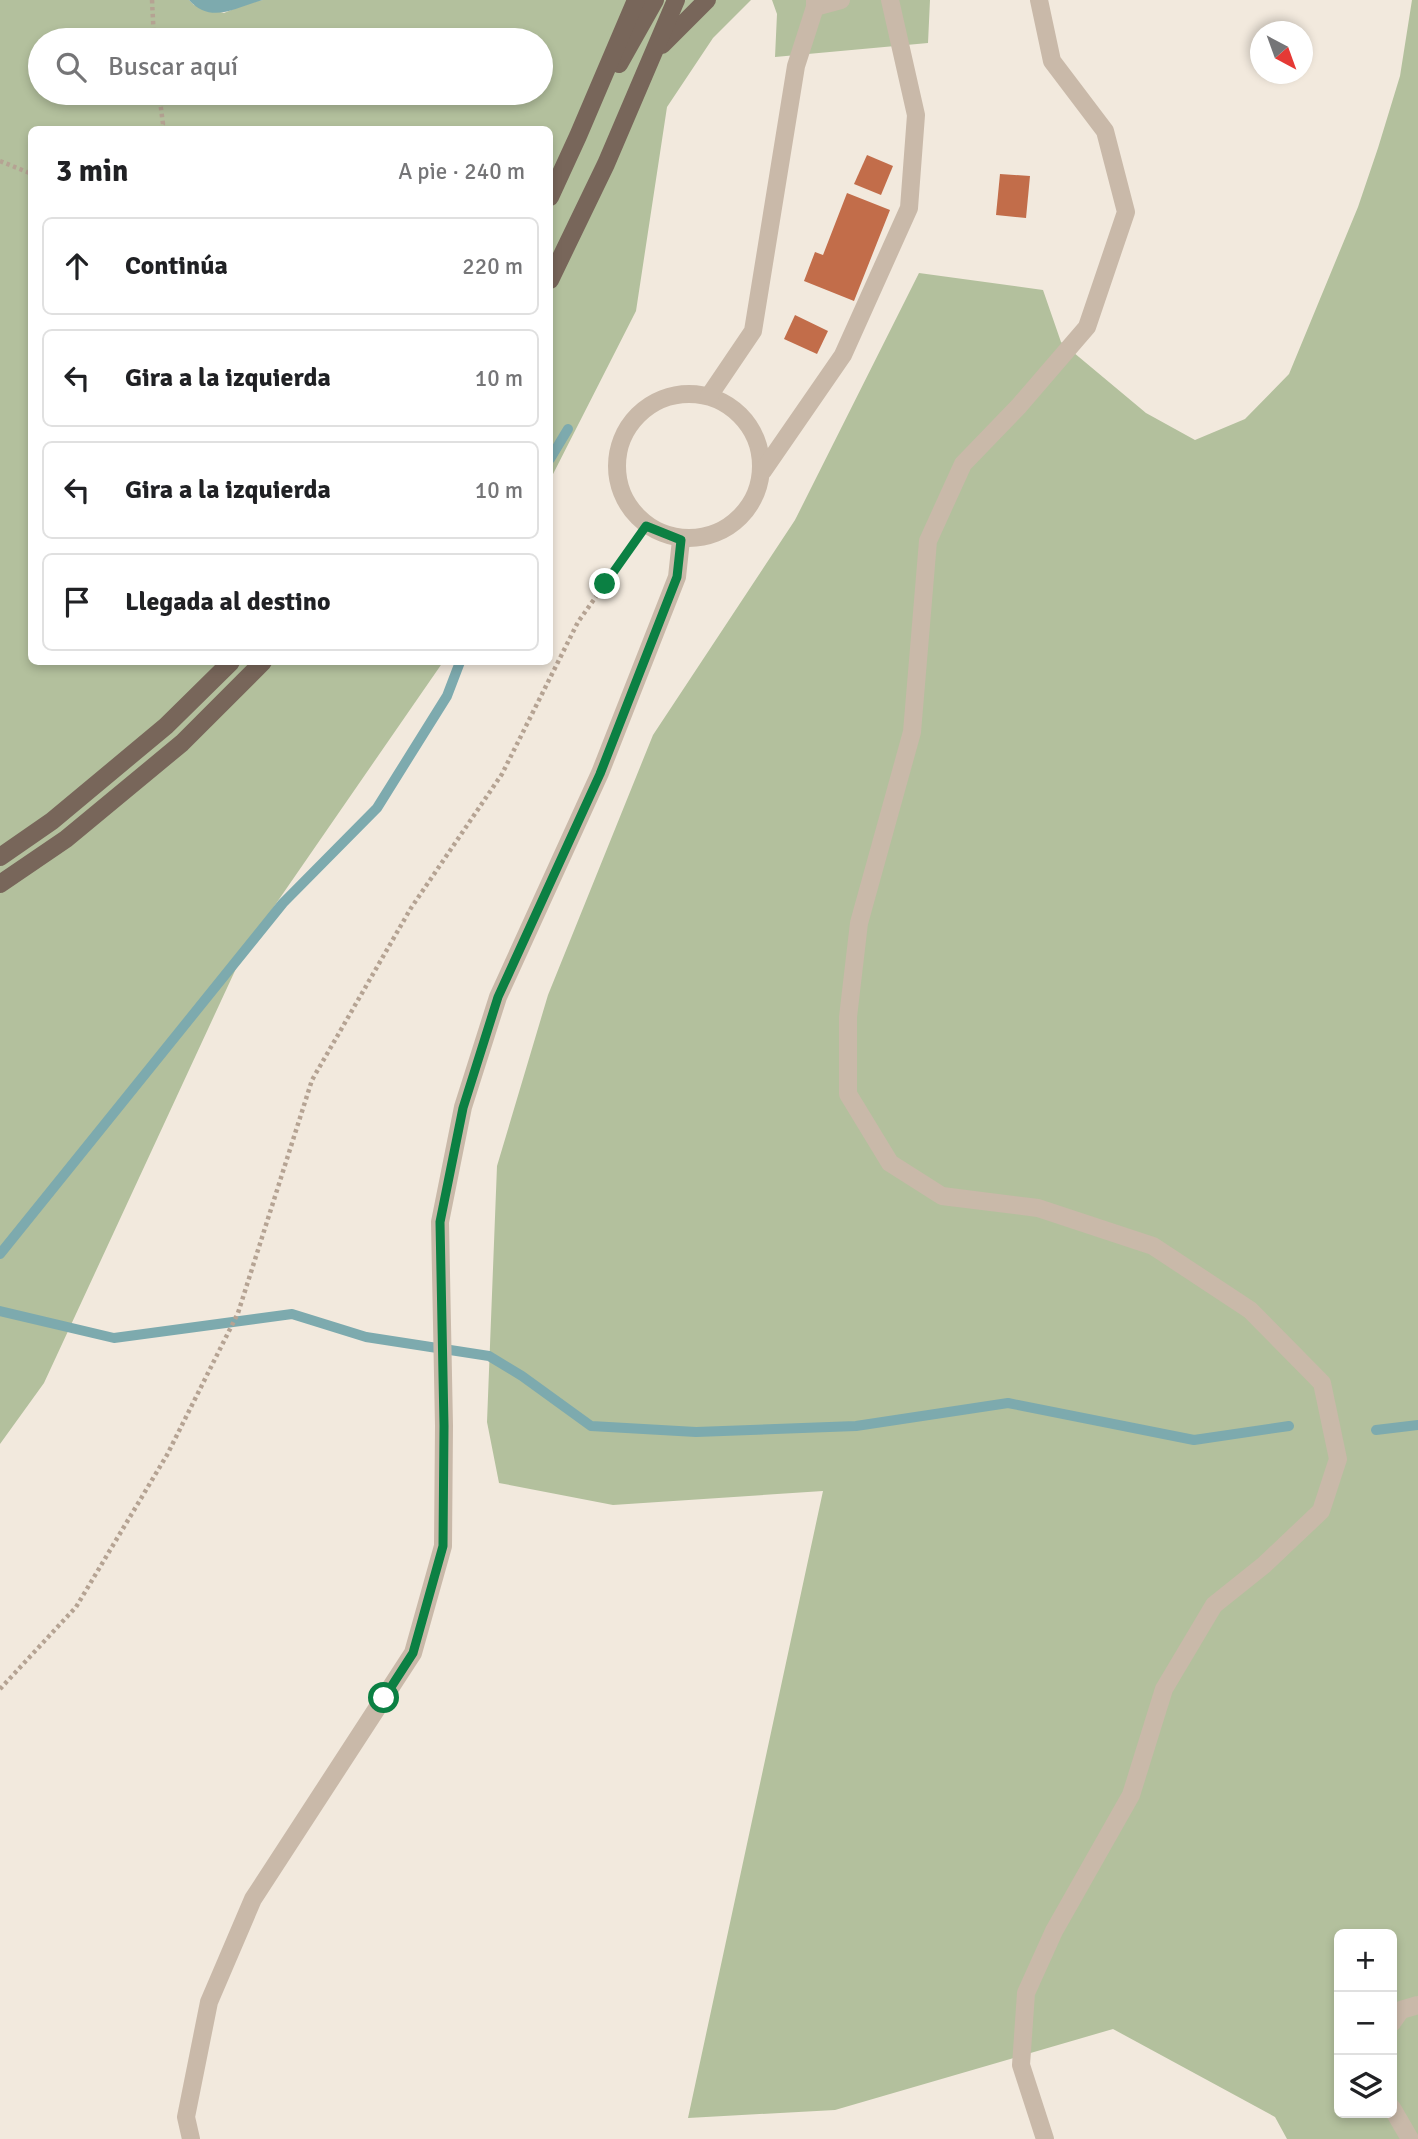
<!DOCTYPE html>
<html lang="es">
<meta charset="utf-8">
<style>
:root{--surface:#fff;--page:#f6f6f6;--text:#202124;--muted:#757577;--line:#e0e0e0}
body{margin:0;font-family:Signika,sans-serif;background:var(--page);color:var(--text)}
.controls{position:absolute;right:21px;bottom:21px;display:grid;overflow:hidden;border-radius:10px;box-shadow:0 4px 10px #0003}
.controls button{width:63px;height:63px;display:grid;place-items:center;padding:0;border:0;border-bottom:2px solid var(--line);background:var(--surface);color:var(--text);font:35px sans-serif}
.compass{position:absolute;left:1250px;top:21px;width:63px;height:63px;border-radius:50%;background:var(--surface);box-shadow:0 4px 10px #0003;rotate:139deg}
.stop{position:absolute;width:21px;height:21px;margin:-16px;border:5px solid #0b8043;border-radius:50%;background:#fff}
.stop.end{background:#0b8043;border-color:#fff;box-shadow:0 2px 7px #0008}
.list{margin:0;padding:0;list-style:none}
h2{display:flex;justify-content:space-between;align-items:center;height:91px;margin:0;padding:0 28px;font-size:30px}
h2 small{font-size:23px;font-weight:400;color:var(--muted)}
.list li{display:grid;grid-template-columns:46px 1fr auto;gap:21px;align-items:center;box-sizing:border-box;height:98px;margin:0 14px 14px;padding:0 14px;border:2px solid var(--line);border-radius:10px}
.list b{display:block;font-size:26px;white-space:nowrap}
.list em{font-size:23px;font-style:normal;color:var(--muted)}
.icon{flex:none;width:38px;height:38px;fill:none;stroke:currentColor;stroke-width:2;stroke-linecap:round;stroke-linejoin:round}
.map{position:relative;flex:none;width:1418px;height:2139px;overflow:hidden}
.search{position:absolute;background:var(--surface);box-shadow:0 4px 10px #0003;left:28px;top:28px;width:525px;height:77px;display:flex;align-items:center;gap:18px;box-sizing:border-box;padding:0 24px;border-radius:38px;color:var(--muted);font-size:26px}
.panel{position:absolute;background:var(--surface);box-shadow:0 4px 10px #0003;left:28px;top:126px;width:525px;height:539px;border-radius:10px}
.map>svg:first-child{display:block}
.green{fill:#b3c09d;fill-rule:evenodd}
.water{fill:#7daaae}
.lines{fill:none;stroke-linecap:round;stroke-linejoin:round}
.stream{stroke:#7daaae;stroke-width:10}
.building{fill:#c26d4a}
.path{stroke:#b5a393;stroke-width:4.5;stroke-dasharray:3.5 3.5;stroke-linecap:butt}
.lane{stroke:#c9b9a9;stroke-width:18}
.primary{stroke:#78665a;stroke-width:18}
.route{stroke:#0b8043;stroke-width:9}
</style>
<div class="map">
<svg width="1418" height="2139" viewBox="0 0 1418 2139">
<rect width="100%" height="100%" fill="#f2e9dd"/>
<g class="green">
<path d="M0 0H189L194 5 224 13 248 3 263 0H751L713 38 667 107 636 311 550 480V130H32V662H443L246 947 44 1383 0 1444ZM40 40H541V93H40Z"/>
<polygon points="772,0 930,0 928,43 775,57 777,14"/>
<path d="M1412 0H1418V2139H1287L1275 2117 1113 2029 835 2110 688 2118 823 1491 613 1505 499 1483 487 1422 497 1166 548 995 653 735 795 520 919 273 1043 290 1061 342 1146 413 1195 440 1245 419 1289 374 1358 207 1378 148 1400 76ZM1339 1934H1392V2113H1339Z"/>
</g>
<path class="water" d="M189 0H263C237 7 211 25 189 0Z"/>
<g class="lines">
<g class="stream">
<polyline points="550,459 568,429"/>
<polyline points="0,1254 283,903 377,808 447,696 460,662"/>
<polyline points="0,1311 114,1338 292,1314 366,1337 489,1356 522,1376 591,1426 696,1432 856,1426 1008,1403 1194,1440 1289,1426"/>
<polyline points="1376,1430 1418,1425"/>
</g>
</g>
<g class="building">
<polygon points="867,155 893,166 881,195 854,184"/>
<polygon points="1000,174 1030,176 1026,218 996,215"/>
<polygon points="847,193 890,210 854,301 804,281 815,252 823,255"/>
<polygon points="795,315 828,331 817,354 784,339"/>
</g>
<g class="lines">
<g class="path">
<polyline points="152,0 154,40"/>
<polyline points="159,130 163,124 159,93"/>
<polyline points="0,161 32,174"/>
<polyline points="0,1689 76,1607 167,1455 238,1313 312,1080 411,908 502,774 578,622 646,526"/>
</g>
<g class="lane">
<polyline points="1039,0 1052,61 1105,131 1126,212 1087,327 1019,406 963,464 928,541 912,732 859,923 848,1017 848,1094 890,1163 942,1196 1038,1208 1153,1246 1250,1310 1322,1383 1338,1459 1321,1511 1264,1565 1214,1605 1164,1689 1131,1795 1054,1931 1026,1993 1021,2065 1045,2139"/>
<polyline points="815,7 841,0"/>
<circle cx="689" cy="466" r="72"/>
<polyline points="709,396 753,331 796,66 815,7 815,0"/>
<polyline points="763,471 843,355 909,208 916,115 890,0"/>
<polyline points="1392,2023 1401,2010 1418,2005"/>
<polyline points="1392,2108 1410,2139"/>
<polyline points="191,2139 186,2117 209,2002 253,1899 413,1653 443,1546 444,1426 440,1222 463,1107 498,997 600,773 677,577 681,540"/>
</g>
<g class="primary">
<polyline points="662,45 707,0"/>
<polyline points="619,64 655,0"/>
<polyline points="550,197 578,136 636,0"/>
<polyline points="550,280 606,164 676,0"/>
<polyline points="0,857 52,821 166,726 231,662"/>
<polyline points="0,884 66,839 182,743 263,662"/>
</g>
</g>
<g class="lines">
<polyline class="route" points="384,1698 413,1653 443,1546 444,1426 440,1222 463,1108 498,997 600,774 677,577 681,540 646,526 605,584"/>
</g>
</svg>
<div class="controls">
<button>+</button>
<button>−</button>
<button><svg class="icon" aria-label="layers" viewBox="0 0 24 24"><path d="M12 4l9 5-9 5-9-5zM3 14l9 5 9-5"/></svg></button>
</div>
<svg class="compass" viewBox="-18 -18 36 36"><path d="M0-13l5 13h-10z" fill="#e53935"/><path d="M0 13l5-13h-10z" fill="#757577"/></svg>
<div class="stop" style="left:384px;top:1698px"></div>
<div class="stop end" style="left:605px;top:584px"></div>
<div class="search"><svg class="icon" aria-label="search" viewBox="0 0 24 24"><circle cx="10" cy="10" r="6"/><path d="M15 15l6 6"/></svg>Buscar aquí</div>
<section class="panel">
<h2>3 min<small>A pie · 240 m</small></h2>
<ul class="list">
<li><svg class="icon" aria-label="ahead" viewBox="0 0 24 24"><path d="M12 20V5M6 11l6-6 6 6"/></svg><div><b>Continúa</b></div><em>220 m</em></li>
<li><svg class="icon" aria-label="left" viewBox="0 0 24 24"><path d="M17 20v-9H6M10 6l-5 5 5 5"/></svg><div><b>Gira a la izquierda</b></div><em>10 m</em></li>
<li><svg class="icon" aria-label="left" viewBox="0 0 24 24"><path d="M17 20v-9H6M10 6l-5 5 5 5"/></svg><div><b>Gira a la izquierda</b></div><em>10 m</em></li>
<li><svg class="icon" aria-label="arrive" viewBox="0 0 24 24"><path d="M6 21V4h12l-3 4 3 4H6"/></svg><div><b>Llegada al destino</b></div></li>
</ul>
</section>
</div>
